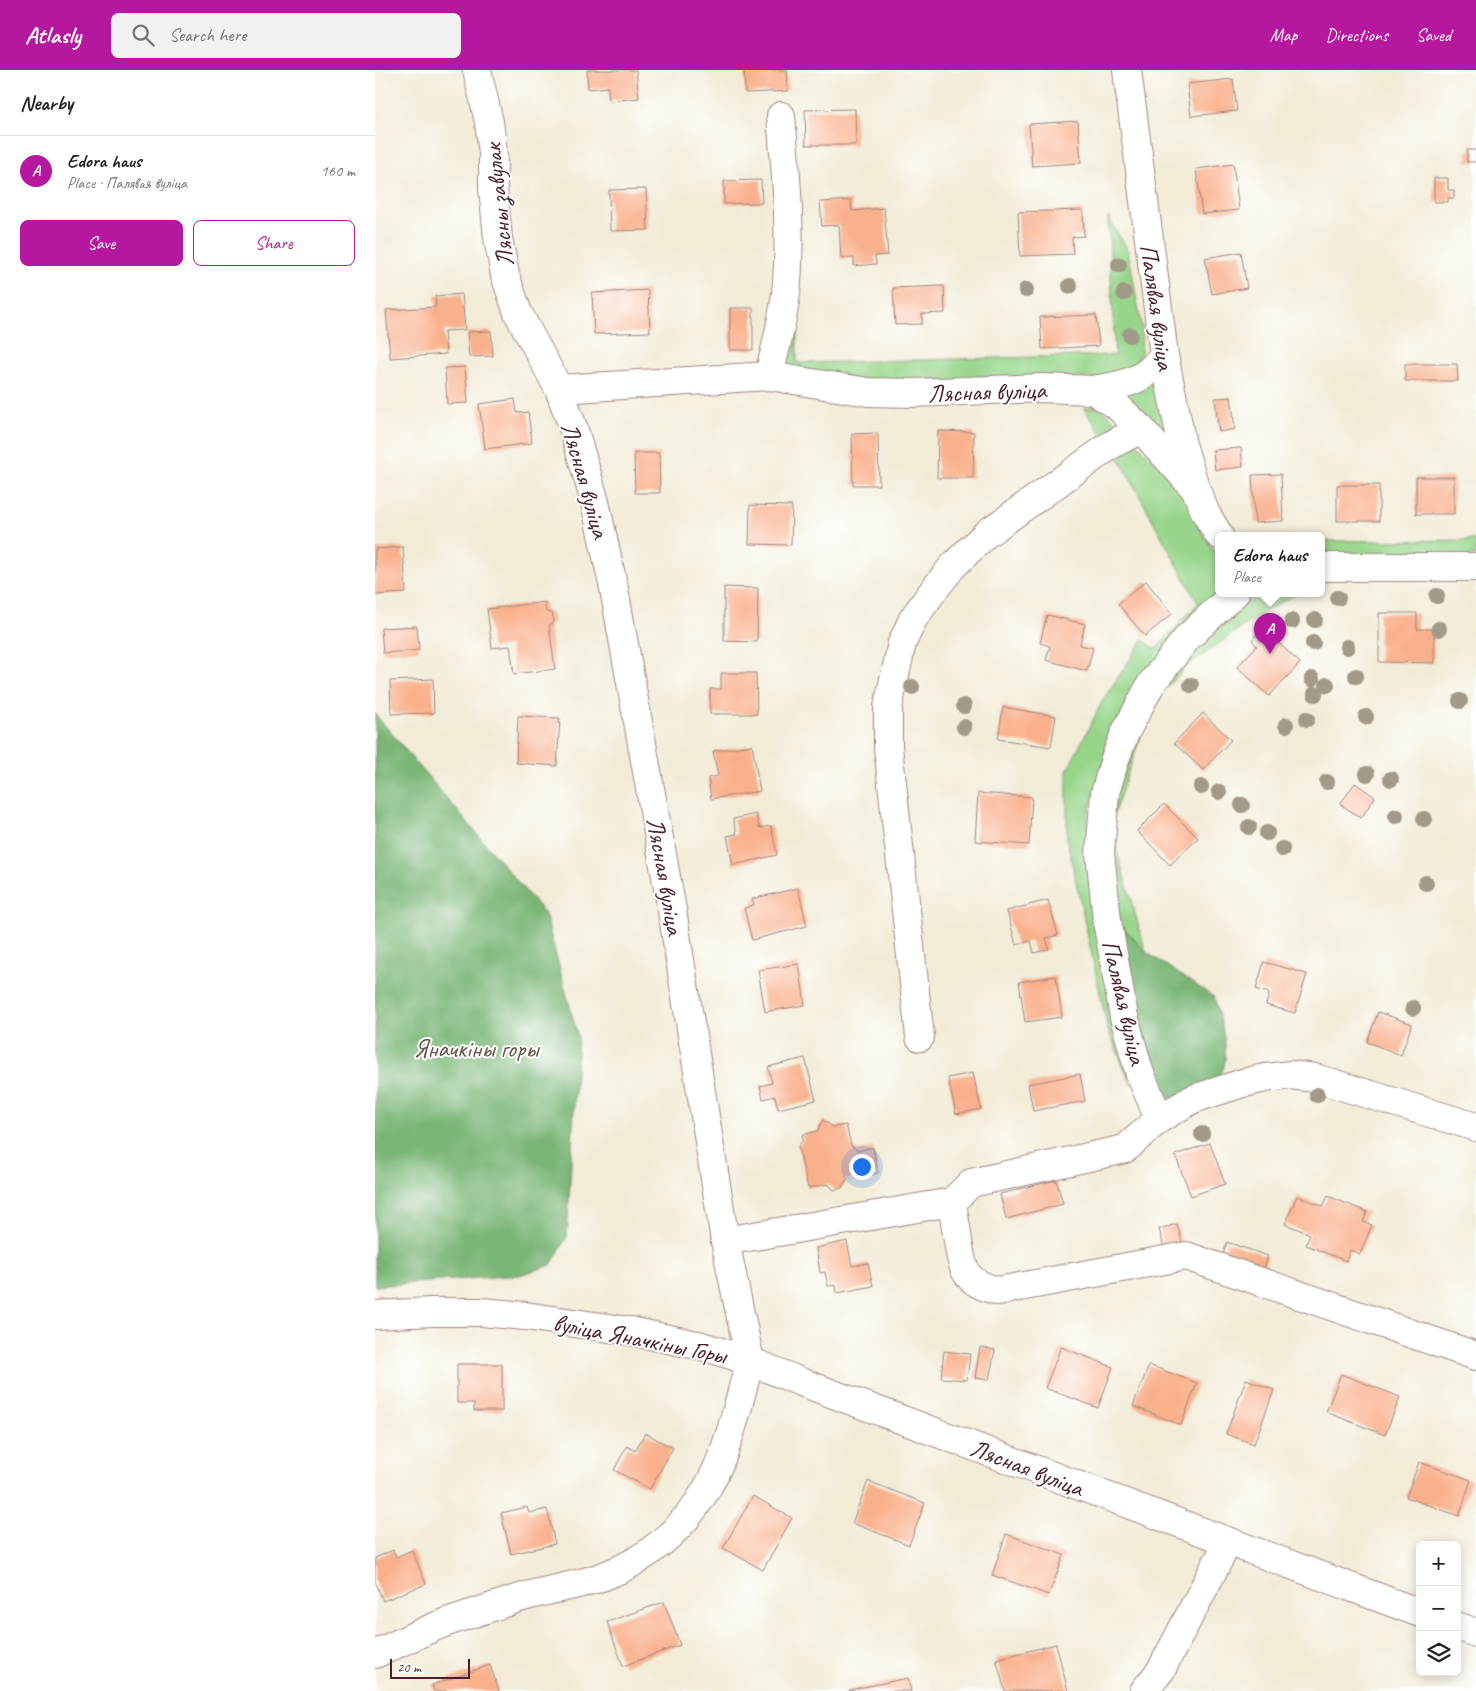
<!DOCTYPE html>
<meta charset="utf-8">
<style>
:root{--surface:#fff;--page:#f2f2f2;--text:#202124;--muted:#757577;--line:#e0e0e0;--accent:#b5179e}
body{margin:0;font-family:Caveat,sans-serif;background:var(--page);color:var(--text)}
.controls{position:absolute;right:15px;bottom:15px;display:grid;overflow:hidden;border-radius:8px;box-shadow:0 2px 12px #0003}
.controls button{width:45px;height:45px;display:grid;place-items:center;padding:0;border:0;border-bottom:1px solid var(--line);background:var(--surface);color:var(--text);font:25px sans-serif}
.scale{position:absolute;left:15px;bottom:12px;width:80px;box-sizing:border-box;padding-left:5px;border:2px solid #4a1f2b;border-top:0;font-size:14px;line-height:18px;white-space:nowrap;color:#4a1f2b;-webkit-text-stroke:4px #fff;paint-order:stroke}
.you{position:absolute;left:486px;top:1096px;width:18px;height:18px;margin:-12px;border:4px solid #fff;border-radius:50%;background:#1a73e8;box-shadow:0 0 0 8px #1a73e833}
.badge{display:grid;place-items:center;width:32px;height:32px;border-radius:50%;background:var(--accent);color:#fff;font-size:16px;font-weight:700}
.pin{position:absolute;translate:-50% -41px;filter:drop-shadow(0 1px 2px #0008)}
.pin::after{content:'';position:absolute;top:26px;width:18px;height:15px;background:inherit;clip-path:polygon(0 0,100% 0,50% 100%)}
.popup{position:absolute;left:840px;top:462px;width:110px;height:65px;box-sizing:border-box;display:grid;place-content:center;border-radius:8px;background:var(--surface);filter:drop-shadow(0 1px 4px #0005);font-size:16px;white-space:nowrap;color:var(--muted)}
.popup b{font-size:19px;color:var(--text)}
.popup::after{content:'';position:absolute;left:50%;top:100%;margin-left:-10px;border:10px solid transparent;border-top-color:var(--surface)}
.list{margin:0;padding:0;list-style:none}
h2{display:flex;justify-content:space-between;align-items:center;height:65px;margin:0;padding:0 20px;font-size:21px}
h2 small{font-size:16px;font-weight:400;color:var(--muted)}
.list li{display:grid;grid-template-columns:32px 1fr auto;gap:15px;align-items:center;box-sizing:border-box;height:70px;padding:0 20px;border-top:1px solid var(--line)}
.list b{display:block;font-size:19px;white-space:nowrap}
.list p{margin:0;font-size:16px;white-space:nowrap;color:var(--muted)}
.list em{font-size:16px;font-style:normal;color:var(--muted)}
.actions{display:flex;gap:10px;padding:15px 20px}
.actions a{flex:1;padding:11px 0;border:1px solid var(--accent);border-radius:8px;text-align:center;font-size:18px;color:var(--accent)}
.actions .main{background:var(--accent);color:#fff}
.icon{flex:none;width:28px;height:28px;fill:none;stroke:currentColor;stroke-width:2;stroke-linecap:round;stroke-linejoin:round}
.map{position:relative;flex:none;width:1101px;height:1621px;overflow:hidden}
header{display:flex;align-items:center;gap:30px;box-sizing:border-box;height:70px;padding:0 25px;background:var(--accent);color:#fff}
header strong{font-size:24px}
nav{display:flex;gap:28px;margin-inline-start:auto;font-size:18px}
.search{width:350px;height:45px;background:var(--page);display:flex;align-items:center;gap:12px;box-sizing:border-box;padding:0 18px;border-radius:8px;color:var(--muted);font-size:19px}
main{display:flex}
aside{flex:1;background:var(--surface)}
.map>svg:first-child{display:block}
.green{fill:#97d58a;stroke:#707a5a}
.forest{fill:#79b676;stroke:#626a50}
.building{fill:#f9b18d}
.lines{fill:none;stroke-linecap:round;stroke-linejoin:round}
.minor-casing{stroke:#9e8681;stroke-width:30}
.minor{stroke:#fff;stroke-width:28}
.tree{fill:#a29a88}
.labels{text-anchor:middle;stroke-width:4;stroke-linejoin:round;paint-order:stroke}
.street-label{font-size:25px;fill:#4a1f2b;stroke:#fff}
.park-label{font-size:25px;fill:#615648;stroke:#fff}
</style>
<header>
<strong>Atlasly</strong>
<div class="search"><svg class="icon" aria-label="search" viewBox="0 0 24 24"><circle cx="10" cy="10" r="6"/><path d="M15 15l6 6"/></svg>Search here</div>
<nav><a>Map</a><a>Directions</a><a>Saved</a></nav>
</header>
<main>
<aside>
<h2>Nearby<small></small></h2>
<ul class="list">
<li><span class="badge">A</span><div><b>Edora haus</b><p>Place · Палявая вуліца</p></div><em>160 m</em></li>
</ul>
<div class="actions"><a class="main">Save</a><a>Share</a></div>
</aside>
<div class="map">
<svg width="1101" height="1621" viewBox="0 0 1101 1621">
<rect width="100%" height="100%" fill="#fff"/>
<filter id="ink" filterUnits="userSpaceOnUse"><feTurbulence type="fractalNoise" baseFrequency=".02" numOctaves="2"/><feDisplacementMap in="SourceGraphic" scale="10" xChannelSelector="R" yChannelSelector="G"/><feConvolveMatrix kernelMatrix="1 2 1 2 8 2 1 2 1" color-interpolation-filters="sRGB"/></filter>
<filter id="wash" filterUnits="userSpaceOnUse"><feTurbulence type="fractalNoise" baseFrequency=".0096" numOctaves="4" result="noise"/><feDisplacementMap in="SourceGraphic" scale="20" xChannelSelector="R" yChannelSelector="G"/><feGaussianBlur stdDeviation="1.12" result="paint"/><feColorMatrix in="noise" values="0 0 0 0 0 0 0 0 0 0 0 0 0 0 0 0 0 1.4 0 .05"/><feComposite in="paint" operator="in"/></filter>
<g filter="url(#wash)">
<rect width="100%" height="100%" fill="#f2ecd7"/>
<g class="green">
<polygon points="733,147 753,180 767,259 766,282 761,296 752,307 498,313 411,296 410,290 422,217 422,293 740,285"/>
<polygon points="786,312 797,371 735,324"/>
<polygon points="725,336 804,415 829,466 844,489 844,522 725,700 713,746 714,790 756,1014 733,960 692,770 692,701 728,630 768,570 781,579 823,533 746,392 709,338"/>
<polygon points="1101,470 1101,486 946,487 946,471"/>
<polygon points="878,523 923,523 887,543 812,596 787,622 775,639 737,749 742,781 771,882 744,853 739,820 737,749 740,726 783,615 865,532"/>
</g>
<g class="forest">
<polygon points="0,644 170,844 203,967 192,1167 176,1195 145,1205 0,1216"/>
<path d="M744 853 771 882 839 927C846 953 863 997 835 1017 829 1021 820 1023 814 1025 801 1030 796 1032 786 1021L769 970 757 927Z"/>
</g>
<g id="blocks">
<g class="building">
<polygon points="212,0 261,0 264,28 234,31 233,17 213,19"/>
<polygon points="369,0 412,0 413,21 370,23"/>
<polygon points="858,9 862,41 816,46 812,14"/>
<polygon points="480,39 481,75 431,75 430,40"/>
<polygon points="703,51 706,93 657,96 654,54"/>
<rect x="1092" y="80" width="9" height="12"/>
<polygon points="858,94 864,140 827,144 821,99"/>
<polygon points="1059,108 1073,108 1073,120 1079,120 1079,128 1073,128 1073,132 1059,132"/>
<polygon points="386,110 387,133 349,134 349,111"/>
<polygon points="271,119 273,160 235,161 234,120"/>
<polygon points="476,130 477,141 509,138 513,185 500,186 501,194 479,196 479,188 466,189 464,155 447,156 445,132"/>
<polygon points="708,140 709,166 697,167 698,184 645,186 643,142"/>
<polygon points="866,182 872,218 837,224 830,188"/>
<polygon points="569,216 570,243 547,244 547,254 520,255 518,218"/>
<polygon points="273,220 275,262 219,264 217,223"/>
<polygon points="87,224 90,260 69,261 71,284 15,288 11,240 61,237 60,226"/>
<rect x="355" y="238" width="23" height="42"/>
<polygon points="721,245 724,276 667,279 665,247"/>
<polygon points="116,261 118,286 94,287 92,262"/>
<polygon points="1030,294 1082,294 1083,311 1030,311"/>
<polygon points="90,297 93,333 72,334 70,298"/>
<polygon points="856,327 860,359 844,362 840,328"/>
<polygon points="140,329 142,343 153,342 157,373 110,379 104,334"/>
<polygon points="563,361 599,362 598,408 562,408"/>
<polygon points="503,363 504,415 478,415 477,364"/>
<polygon points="866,378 868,397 840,400 838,380"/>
<polygon points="259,383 284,383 285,423 260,423"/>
<polygon points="906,404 908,451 880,453 877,405"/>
<rect x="1041" y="407" width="38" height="37"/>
<rect x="962" y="415" width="42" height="36"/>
<polygon points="375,435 417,436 416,475 374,474"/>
<polygon points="28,477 31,523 0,525 0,479"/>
<polygon points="771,511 797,544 770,566 743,534"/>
<polygon points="349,517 383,518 382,572 349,571"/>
<polygon points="170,532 171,542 177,543 179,552 174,555 180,599 139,604 135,576 117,578 112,539"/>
<polygon points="1004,543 1042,543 1042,559 1059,559 1059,593 1004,592"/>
<polygon points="672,545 710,554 705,575 718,578 712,601 671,590 675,576 665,573"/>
<polygon points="42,556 44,580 8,583 6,558"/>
<polygon points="888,558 925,593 894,626 862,597 882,576 877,570"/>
<polygon points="346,603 381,603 382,644 335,644 335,619 346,619"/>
<polygon points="58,609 59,643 16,644 15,611"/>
<polygon points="628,637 681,646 676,677 623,669"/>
<polygon points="828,643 856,670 828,700 799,673"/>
<polygon points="143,646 185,648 182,696 141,693"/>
<polygon points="377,675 385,721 336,729 333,708 343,706 338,681"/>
<polygon points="980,713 1000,727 986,748 965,734"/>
<polygon points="603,723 657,727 654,775 600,771"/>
<polygon points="789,734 823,768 795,795 762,761"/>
<polygon points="381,744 384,758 396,756 402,785 358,795 352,766 362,764 358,749"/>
<polygon points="423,818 432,856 377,870 369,838 379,835 377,829"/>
<polygon points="673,830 683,865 671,868 674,879 659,883 656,871 641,875 632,841"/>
<polygon points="889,892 932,904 920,943 891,935 894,923 881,919"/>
<polygon points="424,894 430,935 390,942 383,900"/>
<polygon points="681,906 687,947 650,952 644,912"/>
<polygon points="1003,942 1037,954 1026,985 992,972"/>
<polygon points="430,988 441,1030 403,1039 400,1026 388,1029 385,1016 397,1013 393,997"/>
<polygon points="598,1003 606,1039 581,1044 573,1008"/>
<polygon points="705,1004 710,1031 658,1041 653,1014"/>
<polygon points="448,1050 458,1057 471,1055 476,1075 483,1081 498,1077 503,1103 471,1110 467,1118 459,1120 453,1114 433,1118 423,1076 428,1070 427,1065 442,1061"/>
<polygon points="835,1073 850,1114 816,1126 800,1085"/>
<polygon points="681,1110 688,1134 631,1149 625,1124"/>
<polygon points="922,1126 948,1136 953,1126 992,1142 988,1152 997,1155 985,1184 975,1180 971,1191 931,1175 935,1164 910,1154"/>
<polygon points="802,1154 808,1176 790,1181 784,1159"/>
<polygon points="472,1171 477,1196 493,1193 498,1216 462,1223 461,1215 453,1216 450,1202 445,1203 441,1178"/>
<polygon points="852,1172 893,1186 888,1202 847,1188"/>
<polygon points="605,1277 620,1280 614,1310 600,1308"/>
<polygon points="686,1277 738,1297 723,1338 670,1318"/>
<polygon points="569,1281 595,1284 592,1310 566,1308"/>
<polygon points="82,1294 127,1294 127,1341 99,1341 99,1333 82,1333"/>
<polygon points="774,1295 822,1313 806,1355 758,1336"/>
<polygon points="966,1304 1025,1327 1010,1365 951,1342"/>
<polygon points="871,1309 899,1320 879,1374 851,1364"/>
<polygon points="270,1363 298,1378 275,1419 239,1400 252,1376 260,1381"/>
<polygon points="1044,1392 1096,1410 1084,1446 1031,1427"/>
<polygon points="493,1411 550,1433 534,1475 477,1453"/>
<polygon points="378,1426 417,1448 388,1500 348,1478"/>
<polygon points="152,1437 154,1443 172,1439 180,1474 136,1484 126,1443"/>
<polygon points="631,1464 689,1485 674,1525 617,1505"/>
<polygon points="18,1480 21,1487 37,1480 51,1514 8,1531 0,1511 0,1488"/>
<polygon points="289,1532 305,1575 248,1596 232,1552"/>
<polygon points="681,1574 693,1621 630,1621 621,1589"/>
<polygon points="115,1595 124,1621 59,1621 57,1615"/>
<polygon points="533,1608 536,1621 474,1621 474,1620"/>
</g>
</g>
</g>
<g filter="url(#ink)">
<use href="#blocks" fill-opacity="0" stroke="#9e8681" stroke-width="1"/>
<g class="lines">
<defs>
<g id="minor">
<polyline points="102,0 114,52 118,84 118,118 123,168 130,205 143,243 184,319"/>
<polyline points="752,0 789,285 807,374 821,420 831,444 844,465"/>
<path d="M394 306C400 279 408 251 411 223 417 164 411 104 406 46"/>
<path d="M717 320C737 317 759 314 775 300 780 296 784 290 789 285"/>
<polyline points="821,420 766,359 741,335 717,320 667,318 537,323 493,322 394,306 184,319 199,360 220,432 239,519 297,840 350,1171 375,1291 426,1312 1045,1543"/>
<polyline points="946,497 1101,497"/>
<polyline points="860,523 813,567 776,614 750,663 740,689 730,723 725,783 732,850 749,947 764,1001 784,1049 818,1029 868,1013 890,1008 916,1005 940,1008 1101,1057"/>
<polyline points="545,967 513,677 513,637 527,573 538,549 558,521 578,496 611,464 736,375 766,359"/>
<path d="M577 1132C579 1145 581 1158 583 1171 588 1202 590 1212 623 1221L811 1186 1101 1286"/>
<polyline points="350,1171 577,1132 596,1113 750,1079 784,1049"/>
<path d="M0 1245 56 1242H107L150 1246 255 1261 327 1276 375 1291C363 1334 354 1381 331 1420 309 1458 271 1491 229 1506 200 1517 168 1520 138 1530 115 1538 92 1545 69 1553 46 1562 23 1574 0 1584"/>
<polyline points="1082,1556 1101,1563"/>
<polyline points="769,1621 786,1600 853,1472"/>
</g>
</defs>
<use href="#minor" class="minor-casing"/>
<use href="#minor" class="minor"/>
</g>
<g class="tree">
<circle cx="744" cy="195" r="8"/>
<circle cx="695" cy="216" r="8"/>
<circle cx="651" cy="220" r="8"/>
<circle cx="749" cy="223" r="8"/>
<circle cx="755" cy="265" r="8"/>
<circle cx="1062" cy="526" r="8"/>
<circle cx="963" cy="528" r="8"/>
<circle cx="940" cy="550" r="8"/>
<circle cx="917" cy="551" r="8"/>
<circle cx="1064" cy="559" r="8"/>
<circle cx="938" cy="573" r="8"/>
<circle cx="972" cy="577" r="8"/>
<circle cx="981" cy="606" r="8"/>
<circle cx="937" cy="609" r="8"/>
<circle cx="816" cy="615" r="8"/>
<circle cx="952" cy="615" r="8"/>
<circle cx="537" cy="617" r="8"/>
<circle cx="940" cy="624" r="8"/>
<circle cx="1085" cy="631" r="8"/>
<circle cx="589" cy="636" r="8"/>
<circle cx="991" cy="647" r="8"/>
<circle cx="932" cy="649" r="8"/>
<circle cx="911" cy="655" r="8"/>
<circle cx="589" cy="657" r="8"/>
<circle cx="992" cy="704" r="8"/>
<circle cx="1016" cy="709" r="8"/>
<circle cx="952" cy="712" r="8"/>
<circle cx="826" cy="717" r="8"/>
<circle cx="844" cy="722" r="8"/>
<circle cx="867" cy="735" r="8"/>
<circle cx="1021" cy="746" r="8"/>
<circle cx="1049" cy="749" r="8"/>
<circle cx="874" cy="757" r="8"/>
<circle cx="892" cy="763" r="8"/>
<circle cx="907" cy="779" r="8"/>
<circle cx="1051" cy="813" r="8"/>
<circle cx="1038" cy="938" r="8"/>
<circle cx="942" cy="1025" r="8"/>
<circle cx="827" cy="1064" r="8"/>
</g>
</g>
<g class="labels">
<g class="street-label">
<text transform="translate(123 135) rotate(-96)" y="9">Лясны завулак</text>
<text transform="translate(783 237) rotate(82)" y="9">Палявая вуліца</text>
<text transform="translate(612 321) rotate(-2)" y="9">Лясная вуліца</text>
<text transform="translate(211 410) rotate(74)" y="9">Лясная вуліца</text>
<text transform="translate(291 806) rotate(80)" y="9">Лясная вуліца</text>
<text transform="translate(750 932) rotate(77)" y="9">Палявая вуліца</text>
<text transform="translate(265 1268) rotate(11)" y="9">вуліца Яначкіны Горы</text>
<text transform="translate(652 1397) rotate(21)" y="9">Лясная вуліца</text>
</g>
<g class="park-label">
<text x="101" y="987">Яначкіны горы</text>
</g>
</g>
</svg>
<div class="controls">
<button>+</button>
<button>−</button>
<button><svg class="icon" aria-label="layers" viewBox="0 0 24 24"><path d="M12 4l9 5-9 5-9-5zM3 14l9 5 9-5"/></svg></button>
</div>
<div class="scale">20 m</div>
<div class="you"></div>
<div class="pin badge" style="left:895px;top:584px">A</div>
<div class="popup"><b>Edora haus</b>Place</div>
</div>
</main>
